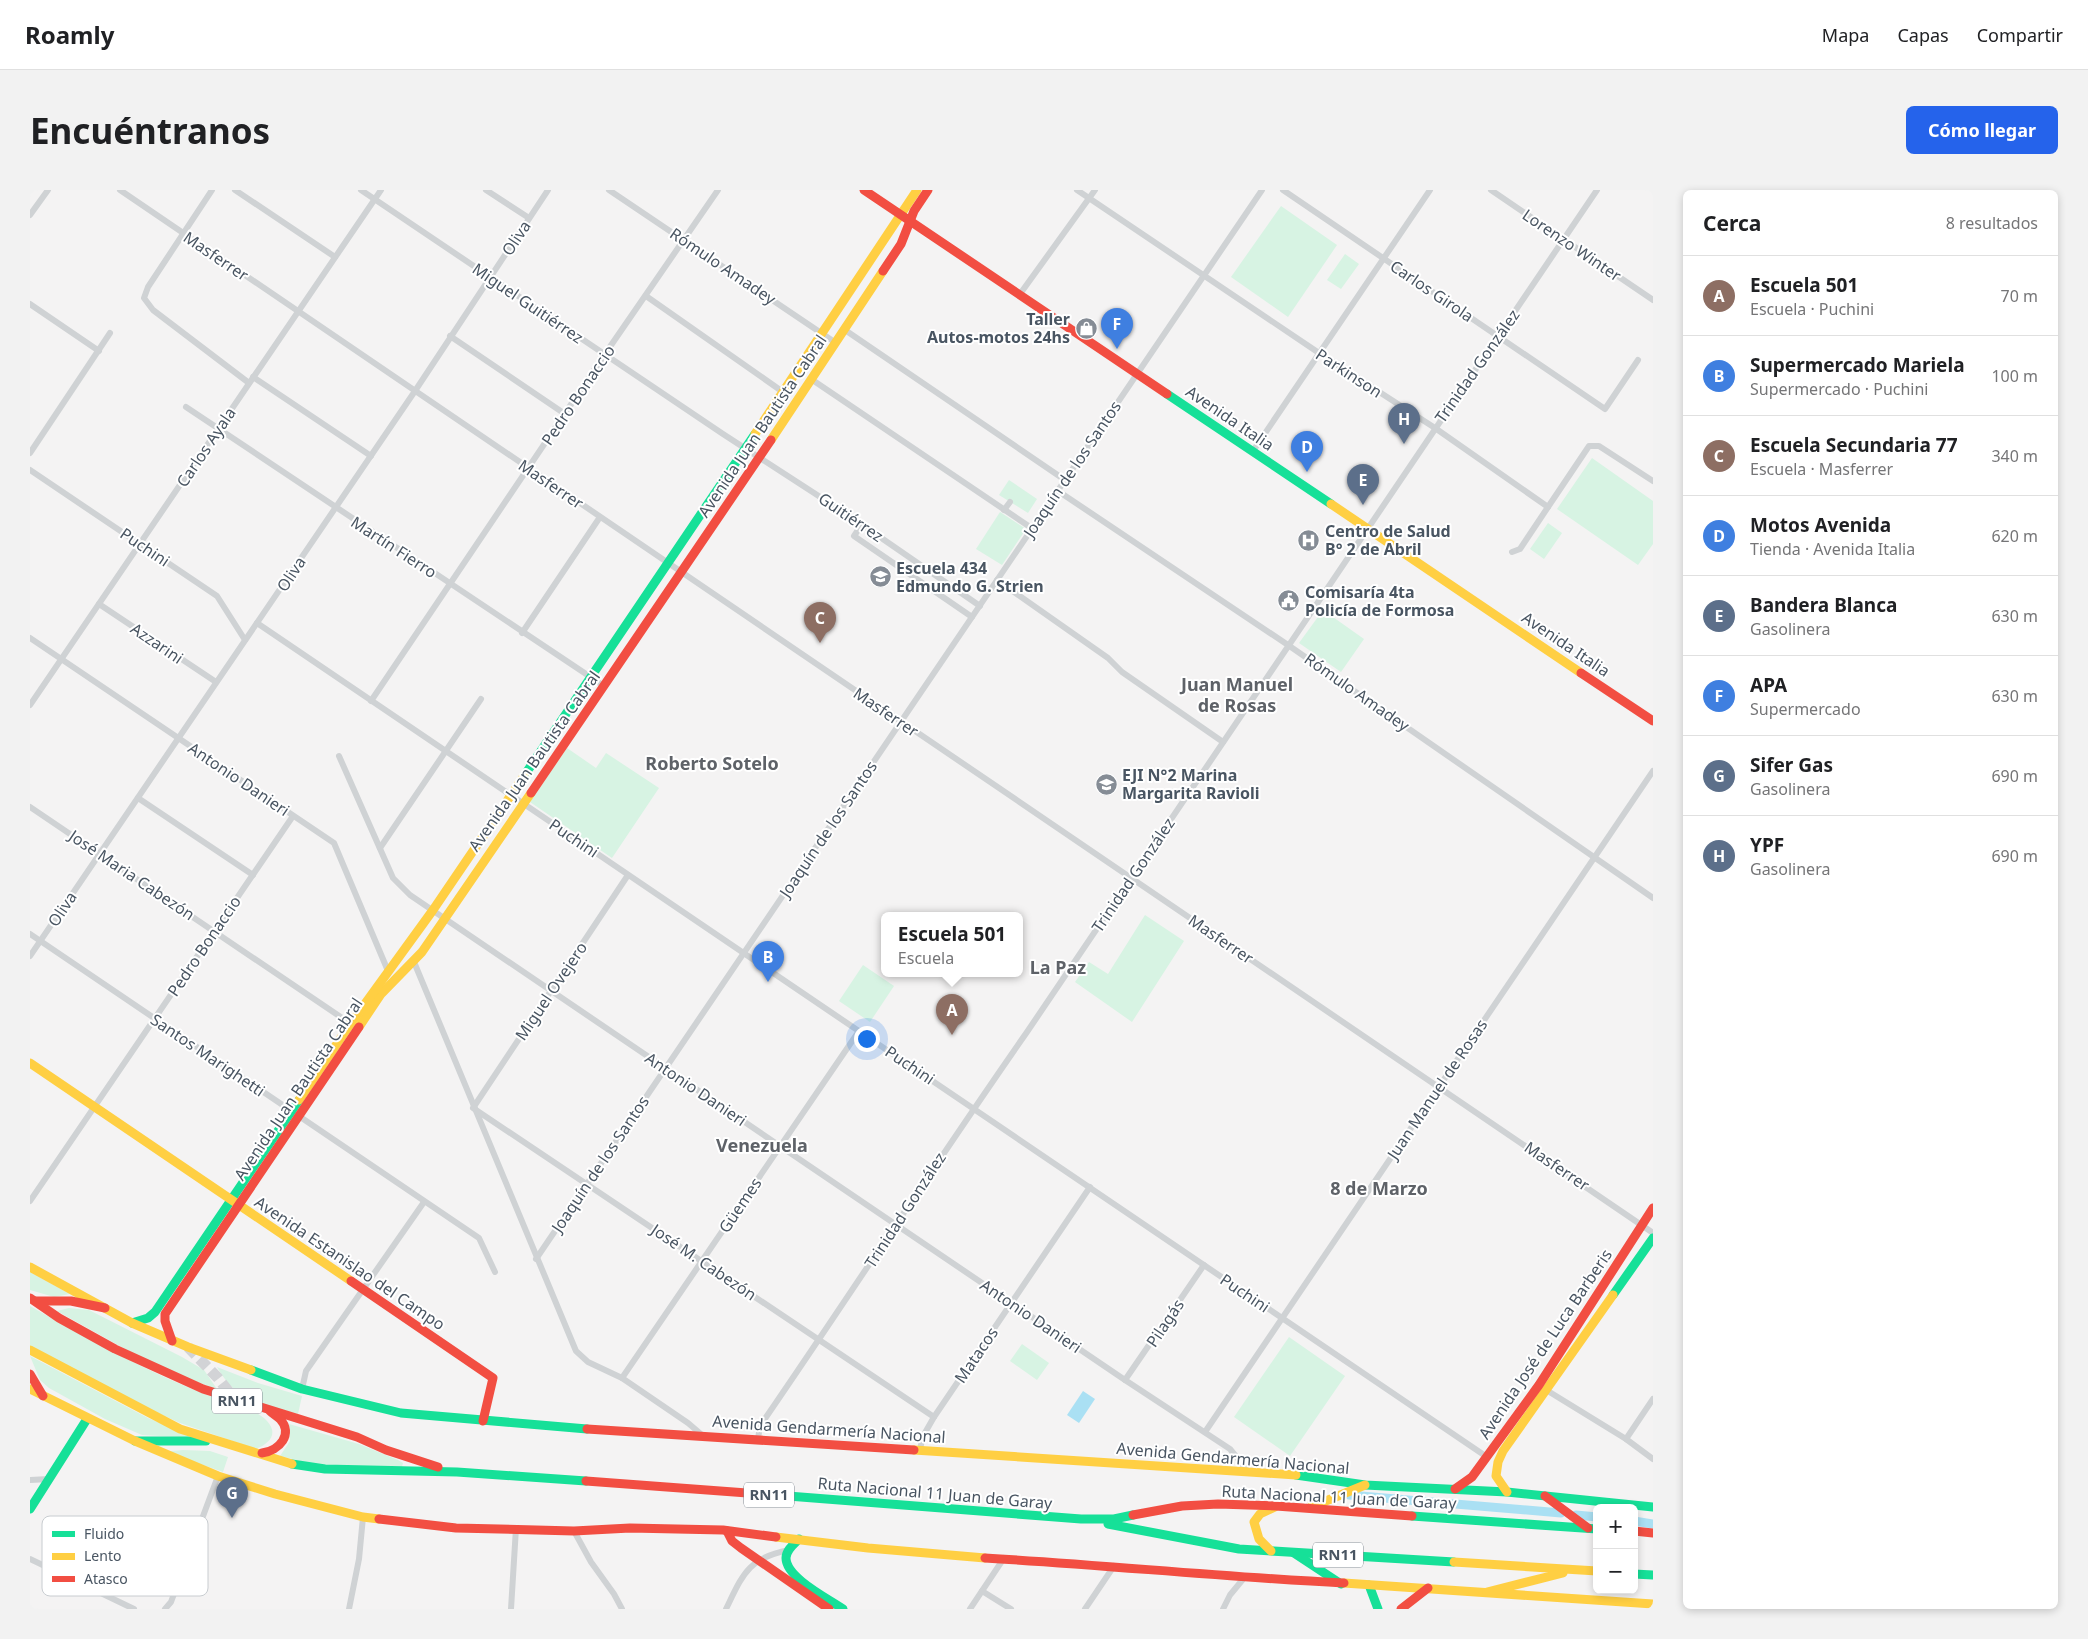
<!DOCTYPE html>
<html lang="es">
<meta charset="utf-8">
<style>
:root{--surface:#fff;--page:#f2f2f2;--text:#202124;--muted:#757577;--line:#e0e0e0;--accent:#2563eb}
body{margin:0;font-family:"Noto Sans",sans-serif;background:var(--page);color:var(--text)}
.controls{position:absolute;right:15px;bottom:15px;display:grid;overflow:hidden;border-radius:8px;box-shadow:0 2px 8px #0003}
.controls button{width:45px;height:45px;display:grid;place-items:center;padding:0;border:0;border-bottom:1px solid var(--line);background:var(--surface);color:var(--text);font:25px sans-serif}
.you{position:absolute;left:836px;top:848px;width:18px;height:18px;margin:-12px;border:4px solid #fff;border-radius:50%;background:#1a73e8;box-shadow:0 0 0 8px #1a73e833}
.badge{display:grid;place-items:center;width:32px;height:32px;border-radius:50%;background:var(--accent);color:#fff;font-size:16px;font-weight:700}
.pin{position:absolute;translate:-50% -41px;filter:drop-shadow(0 1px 2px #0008)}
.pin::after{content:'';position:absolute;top:26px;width:18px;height:15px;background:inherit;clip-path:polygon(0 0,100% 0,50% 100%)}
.popup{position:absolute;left:851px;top:722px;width:142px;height:65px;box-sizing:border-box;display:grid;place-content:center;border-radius:8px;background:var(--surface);filter:drop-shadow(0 1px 4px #0005);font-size:16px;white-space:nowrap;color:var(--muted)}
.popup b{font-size:19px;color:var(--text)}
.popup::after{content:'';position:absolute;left:50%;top:100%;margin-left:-10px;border:10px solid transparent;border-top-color:var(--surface)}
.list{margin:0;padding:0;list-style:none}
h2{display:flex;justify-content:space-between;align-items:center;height:65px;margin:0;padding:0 20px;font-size:21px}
h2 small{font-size:16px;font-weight:400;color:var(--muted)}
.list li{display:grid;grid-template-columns:32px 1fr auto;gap:15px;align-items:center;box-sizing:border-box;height:80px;padding:0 20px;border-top:1px solid var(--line)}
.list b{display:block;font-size:19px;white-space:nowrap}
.list p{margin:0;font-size:16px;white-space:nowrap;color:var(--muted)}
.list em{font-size:16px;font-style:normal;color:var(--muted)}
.map{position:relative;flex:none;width:1623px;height:1419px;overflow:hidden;border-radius:8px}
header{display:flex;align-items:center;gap:30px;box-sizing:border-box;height:70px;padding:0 25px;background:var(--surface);border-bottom:1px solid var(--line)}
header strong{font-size:24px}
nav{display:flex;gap:28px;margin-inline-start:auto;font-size:18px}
.intro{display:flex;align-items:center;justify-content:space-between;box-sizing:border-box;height:120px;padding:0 30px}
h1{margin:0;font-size:35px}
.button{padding:12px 22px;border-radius:8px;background:var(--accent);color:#fff;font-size:18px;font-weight:700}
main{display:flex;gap:30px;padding:0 30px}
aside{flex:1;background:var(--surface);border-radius:8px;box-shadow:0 2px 8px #0003}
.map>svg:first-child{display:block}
.green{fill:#d7f3e3}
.water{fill:#aae0f3}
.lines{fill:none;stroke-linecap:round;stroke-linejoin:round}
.canal{stroke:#aae0f3;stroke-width:9}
.highway-tunnel{stroke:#d2d3d6;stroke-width:11;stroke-dasharray:11 5.5;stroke-linecap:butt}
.street{stroke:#cfd2d4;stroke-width:6}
.fast{stroke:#16e098;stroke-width:9}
.slow{stroke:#ffcf43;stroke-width:9}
.jam{stroke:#f24e42;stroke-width:9}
.labels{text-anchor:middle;stroke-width:4;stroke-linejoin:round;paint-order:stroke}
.shield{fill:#fff;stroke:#808891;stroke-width:1}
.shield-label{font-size:15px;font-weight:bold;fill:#495562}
.street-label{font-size:16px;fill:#495562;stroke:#fff}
.poi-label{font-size:16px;font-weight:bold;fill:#495562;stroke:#fff;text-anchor:start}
.neighbourhood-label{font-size:18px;font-weight:bold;fill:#5e6268;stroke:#fff}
.key{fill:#fff;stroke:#c8ccd0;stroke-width:1}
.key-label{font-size:14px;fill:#495562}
</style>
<header>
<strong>Roamly</strong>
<nav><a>Mapa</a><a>Capas</a><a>Compartir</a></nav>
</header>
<div class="intro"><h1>Encuéntranos</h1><a class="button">Cómo llegar</a></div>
<main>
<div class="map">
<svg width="1623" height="1419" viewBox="0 0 1623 1419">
<rect width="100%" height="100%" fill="#f4f3f3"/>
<g class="green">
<polygon points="1251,16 1307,55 1258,127 1201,87"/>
<polygon points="1315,64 1329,74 1311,99 1297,90"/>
<polygon points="1562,268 1623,311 1623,354 1608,375 1527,319"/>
<polygon points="979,290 1007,309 998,323 969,305"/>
<polygon points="970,322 996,339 972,375 946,359"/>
<polygon points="1518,333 1532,343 1514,369 1500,359"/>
<polygon points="1293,420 1334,449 1311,482 1269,453"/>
<polygon points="537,558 566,578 576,563 629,598 582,668 500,612"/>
<polygon points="1115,725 1154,751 1102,832 1045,792 1059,772 1078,784"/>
<polygon points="833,775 864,796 840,832 809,811"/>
<polygon points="0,1082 40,1104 24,1107 0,1100"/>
<path d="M0 1116C60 1150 120 1184 185 1208 201 1215 226 1218 237 1231 249 1244 239 1254 226 1259L150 1233 104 1212 0 1157Z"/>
<polygon points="39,1118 59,1120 152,1167 174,1180 187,1199 131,1179 27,1121"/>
<polygon points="1259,1147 1315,1186 1260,1266 1204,1227"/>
<polygon points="992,1154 1019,1173 1007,1190 980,1171"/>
<polygon points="0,1166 118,1228 166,1248 112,1245 75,1229 19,1198 10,1190"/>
<path d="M187 1177 228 1193 272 1206 268 1224C232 1213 207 1213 187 1177Z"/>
<polygon points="259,1234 329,1254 368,1270 373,1273 372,1277 291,1276 250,1266 260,1251"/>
<polygon points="153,1260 180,1261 198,1267 193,1282 142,1264 141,1261"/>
</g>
<polygon class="water" points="1053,1201 1065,1209 1049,1233 1037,1225"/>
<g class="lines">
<g class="canal">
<polyline points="1319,1305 1531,1323"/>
<polyline points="1546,1325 1567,1327"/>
<polyline points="1604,1331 1623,1334"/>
</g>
<polyline class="highway-tunnel" points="158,1157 188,1188 205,1210"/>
<g class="street">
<polyline points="90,0 1623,1043"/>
<polyline points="182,0 118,97 114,108 123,120 219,193"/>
<polyline points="205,0 305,67"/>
<polyline points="331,0 693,244 818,325 950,416"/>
<polyline points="456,0 499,28"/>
<polyline points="579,0 806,153"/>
<polyline points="1047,0 1289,163 1405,238 1518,317 1559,256 1569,256 1623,291"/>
<polyline points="1253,0 1575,219 1608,170"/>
<polyline points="1461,0 1623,110"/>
<polyline points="0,25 18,0"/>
<polyline points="990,104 1065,0"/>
<polyline points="616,106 753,202"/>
<polyline points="0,114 69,161"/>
<polyline points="815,140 1035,290"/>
<polyline points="420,146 535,224"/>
<polyline points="223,187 341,266"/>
<polyline points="781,189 1003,339"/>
<polyline points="156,217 574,496"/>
<polyline points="1223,261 1400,0"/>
<polyline points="0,263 80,143"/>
<polyline points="0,280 187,406 215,450"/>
<polyline points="1028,301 1258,455 1623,708"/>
<polyline points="974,320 980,312"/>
<polyline points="832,334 824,346 942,427"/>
<polyline points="1482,362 1490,359 1518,317"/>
<polyline points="967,390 1078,468 1092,482 1193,552"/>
<polyline points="69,414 186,492"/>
<polyline points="227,433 1457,1267"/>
<polyline points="492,443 570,327"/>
<polyline points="0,448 304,653 358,781"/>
<polyline points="341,511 575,164 688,0"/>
<polyline points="0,515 351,0"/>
<polyline points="309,566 363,688 380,705 1095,1190 1200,1259 1218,1281"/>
<polyline points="108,608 223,685"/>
<polyline points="0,617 324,836"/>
<polyline points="350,658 451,509"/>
<polyline points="598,685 443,918 904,1227"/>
<polyline points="0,744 449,1048 465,1082"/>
<polyline points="0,766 385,201 518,0"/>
<polyline points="384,772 546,1161 558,1172 592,1188 658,1233 672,1245"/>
<polyline points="0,1011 263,626"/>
<polyline points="506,1069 1232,0"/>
<polyline points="592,1188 829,841"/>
<polyline points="1095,1190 1174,1075"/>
<polyline points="1513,1198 1596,1249 1623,1269"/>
<polyline points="272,1199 276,1181 394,1012"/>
<polyline points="1175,1242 1623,581"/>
<path d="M728 1249 730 1236C820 1105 906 972 997 842L1567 0"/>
<polyline points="1596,1249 1623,1209"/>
<polyline points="890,1261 892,1248 904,1227 1060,997"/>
<polyline points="0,1290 19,1289"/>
<polyline points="544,1341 561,1372 584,1404 592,1419"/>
<polyline points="0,1369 104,1419"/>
<polyline points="952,1401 981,1419"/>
<polyline points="135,1419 141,1412 188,1286"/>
<polyline points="319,1419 329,1369 333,1327"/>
<polyline points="481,1419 486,1338"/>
<path d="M696 1419C713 1384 718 1368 759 1360"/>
<polyline points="940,1419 974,1368"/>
<polyline points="1055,1419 1084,1376"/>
<polyline points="1193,1419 1200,1405 1214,1388"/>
</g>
<g class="fast">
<polyline points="1137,204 1301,314"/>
<polyline points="494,586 725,244"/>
<polyline points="1583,1105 1623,1048"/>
<polyline points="102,1133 118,1128 125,1122 269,910"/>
<polyline points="221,1180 272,1199 371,1223 557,1239"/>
<polyline points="105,1251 176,1251"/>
<polyline points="262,1274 295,1279 427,1282 556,1291"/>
<polyline points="1266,1285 1335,1295 1477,1302 1623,1317"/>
<polyline points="758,1306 1051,1329 1084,1329 1103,1325"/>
<polyline points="0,1319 57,1229"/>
<polyline points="1382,1326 1567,1339"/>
<polyline points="1078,1334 1209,1359 1424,1372"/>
<path d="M769 1349C764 1354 756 1360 756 1368 756 1388 799 1409 813 1419"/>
<polyline points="1264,1363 1311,1394"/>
<polyline points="1604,1384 1623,1385"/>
<polyline points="1339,1395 1348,1419"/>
</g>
<g class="slow">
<polyline points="725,244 887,0"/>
<polyline points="741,250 853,81"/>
<polyline points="1301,314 1551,483"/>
<polyline points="329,837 351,804 392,762 501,603"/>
<polyline points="0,873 321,1091"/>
<polyline points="269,910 321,833 403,720 494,586"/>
<polyline points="0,1077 102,1133 158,1157 221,1180"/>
<polyline points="0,1160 150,1239 262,1274"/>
<polyline points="0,1199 105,1251 188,1286 245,1304 333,1327 349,1329"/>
<polyline points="884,1260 1266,1285"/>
<polyline points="1477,1302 1466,1286 1468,1272 1473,1261 1583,1105"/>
<polyline points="1281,1317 1335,1295"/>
<polyline points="746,1347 838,1358 955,1368"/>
<polyline points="1241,1361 1229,1349 1224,1332 1230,1324 1245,1317"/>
<polyline points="1424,1372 1567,1381"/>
<polyline points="1314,1393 1623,1414"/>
<polyline points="1457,1402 1533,1383"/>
</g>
<g class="jam">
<polyline points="834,0 1137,204"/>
<polyline points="853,81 871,54 884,21 898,0"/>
<polyline points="1551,483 1623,531"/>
<polyline points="501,603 741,250"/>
<polyline points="321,1091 463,1188 453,1231"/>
<polyline points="0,1108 29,1128 85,1159 173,1199 327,1247 356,1260 408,1277"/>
<polyline points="6,1111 41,1111 75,1118"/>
<polyline points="142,1151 135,1131 135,1124 329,837"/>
<polyline points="0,1184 13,1206"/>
<polyline points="557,1239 884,1260"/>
<path d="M232 1263C249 1261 264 1244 250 1229 247 1226 243 1224 240 1221"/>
<polyline points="556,1291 758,1306"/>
<polyline points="1425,1299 1442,1287 1509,1195 1623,1018"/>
<polyline points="1515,1306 1558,1338"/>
<polyline points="1103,1325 1152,1316 1188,1314 1246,1316 1382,1326"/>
<polyline points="349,1329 426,1338 544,1341 600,1338 693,1340 746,1347"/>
<polyline points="697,1341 702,1351 711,1358 799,1419"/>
<polyline points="1604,1341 1623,1343"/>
<path d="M955 1368C1075 1375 1194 1387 1314 1393"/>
<polyline points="1371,1419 1398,1398"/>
</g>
</g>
<defs>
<symbol id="shop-disc" viewBox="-11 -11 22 22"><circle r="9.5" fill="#858c95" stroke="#fff"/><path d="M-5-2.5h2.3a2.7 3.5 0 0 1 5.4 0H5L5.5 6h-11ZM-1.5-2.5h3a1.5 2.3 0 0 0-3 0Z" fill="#fff"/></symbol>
<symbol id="hospital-disc" viewBox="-11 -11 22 22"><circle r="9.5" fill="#858c95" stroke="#fff"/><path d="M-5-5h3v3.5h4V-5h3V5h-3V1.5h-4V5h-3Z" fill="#fff"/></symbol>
<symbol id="school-disc" viewBox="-11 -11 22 22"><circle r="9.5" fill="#858c95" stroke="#fff"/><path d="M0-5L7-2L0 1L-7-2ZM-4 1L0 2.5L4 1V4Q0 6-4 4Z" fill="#fff"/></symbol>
<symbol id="civic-disc" viewBox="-11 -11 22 22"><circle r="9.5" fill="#858c95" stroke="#fff"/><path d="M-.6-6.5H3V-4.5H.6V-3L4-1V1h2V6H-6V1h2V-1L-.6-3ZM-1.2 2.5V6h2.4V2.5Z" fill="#fff"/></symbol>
</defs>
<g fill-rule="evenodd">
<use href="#shop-disc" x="1044" y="126" width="25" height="25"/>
<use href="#hospital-disc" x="1266" y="338" width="25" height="25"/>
<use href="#school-disc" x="838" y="374" width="25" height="25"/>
<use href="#civic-disc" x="1246" y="398" width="25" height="25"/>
<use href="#school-disc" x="1064" y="582" width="25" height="25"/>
</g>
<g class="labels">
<g class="shield">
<rect x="182" y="1198.5" width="50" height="25" rx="4"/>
<rect x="714" y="1292.5" width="50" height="25" rx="4"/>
<rect x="1283" y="1352.5" width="50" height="25" rx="4"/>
</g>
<g class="shield-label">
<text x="207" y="1216">RN11</text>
<text x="739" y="1310">RN11</text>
<text x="1308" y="1370">RN11</text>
</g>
<g class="street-label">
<text transform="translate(486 48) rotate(-56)" y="6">Oliva</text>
<text transform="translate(1542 55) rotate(34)" y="6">Lorenzo Winter</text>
<text transform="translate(186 66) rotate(34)" y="6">Masferrer</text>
<text transform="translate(693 76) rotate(34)" y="6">Rómulo Amadey</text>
<text transform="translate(1402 101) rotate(34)" y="6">Carlos Girola</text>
<text transform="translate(498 113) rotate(34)" y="6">Miguel Guitiérrez</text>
<text transform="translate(1447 176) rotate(-55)" y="6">Trinidad González</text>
<text transform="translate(1319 183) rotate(33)" y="6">Parkinson</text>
<text transform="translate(548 205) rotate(-56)" y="6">Pedro Bonaccio</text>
<text transform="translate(1200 228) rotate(34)" y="6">Avenida Italia</text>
<text transform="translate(732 236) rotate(-56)" y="6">Avenida Juan Bautista Cabral</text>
<text transform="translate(176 257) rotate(-56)" y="6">Carlos Ayala</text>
<text transform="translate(1042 279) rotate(-56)" y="6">Joaquín de los Santos</text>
<text transform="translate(521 294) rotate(34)" y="6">Masferrer</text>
<text transform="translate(821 327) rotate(34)" y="6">Guitiérrez</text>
<text transform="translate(115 357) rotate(34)" y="6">Puchini</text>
<text transform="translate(364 357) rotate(33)" y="6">Martín Fierro</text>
<text transform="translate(261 384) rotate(-56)" y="6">Oliva</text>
<text transform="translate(127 453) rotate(34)" y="6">Azzarini</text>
<text transform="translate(1536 454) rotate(34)" y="6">Avenida Italia</text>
<text transform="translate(1327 502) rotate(35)" y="6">Rómulo Amadey</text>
<text transform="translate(856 522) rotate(34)" y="6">Masferrer</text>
<text transform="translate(504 571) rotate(-55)" y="6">Avenida Juan Bautista Cabral</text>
<text transform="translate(209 589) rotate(34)" y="6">Antonio Danieri</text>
<text transform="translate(798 639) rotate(-56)" y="6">Joaquín de los Santos</text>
<text transform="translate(544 648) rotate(34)" y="6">Puchini</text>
<text transform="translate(102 685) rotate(34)" y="6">José Maria Cabezón</text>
<text transform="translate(1103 685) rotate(-56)" y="6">Trinidad González</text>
<text transform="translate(32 719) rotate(-56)" y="6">Oliva</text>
<text transform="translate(1191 749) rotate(34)" y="6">Masferrer</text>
<text transform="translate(174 756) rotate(-56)" y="6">Pedro Bonaccio</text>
<text transform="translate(521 801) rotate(-56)" y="6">Miguel Ovejero</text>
<text transform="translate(178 865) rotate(34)" y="6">Santos Marighetti</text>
<text transform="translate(880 875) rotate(34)" y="6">Puchini</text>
<text transform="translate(268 899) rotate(-56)" y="6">Avenida Juan Bautista Cabral</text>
<text transform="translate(666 899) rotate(34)" y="6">Antonio Danieri</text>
<text transform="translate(1407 899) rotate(-56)" y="6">Juan Manuel de Rosas</text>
<text transform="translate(570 974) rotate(-56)" y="6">Joaquín de los Santos</text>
<text transform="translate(1527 976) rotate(34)" y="6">Masferrer</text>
<text transform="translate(710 1015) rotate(-56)" y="6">Güemes</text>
<text transform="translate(875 1020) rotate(-57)" y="6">Trinidad González</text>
<text transform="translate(674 1072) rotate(34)" y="6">José M. Cabezón</text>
<text transform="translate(320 1073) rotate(34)" y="6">Avenida Estanislao del Campo</text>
<text transform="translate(1215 1103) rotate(34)" y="6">Puchini</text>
<text transform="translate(1001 1126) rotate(34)" y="6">Antonio Danieri</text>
<text transform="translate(1135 1133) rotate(-56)" y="6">Pilagás</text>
<text transform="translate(1515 1154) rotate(-56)" y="6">Avenida José de Luca Barberis</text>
<text transform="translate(946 1165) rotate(-56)" y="6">Matacos</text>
<text transform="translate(799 1239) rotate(4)" y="6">Avenida Gendarmería Nacional</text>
<text transform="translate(1203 1268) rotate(5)" y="6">Avenida Gendarmería Nacional</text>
<text transform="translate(905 1303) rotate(5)" y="6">Ruta Nacional 11 Juan de Garay</text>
<text transform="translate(1309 1307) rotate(3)" y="6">Ruta Nacional 11 Juan de Garay</text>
</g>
<g class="poi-label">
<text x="1040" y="135" text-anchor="end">Taller<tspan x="1040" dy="18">Autos-motos 24hs</tspan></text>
<text x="1295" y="347">Centro de Salud<tspan x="1295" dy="18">B° 2 de Abril</tspan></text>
<text x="866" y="384">Escuela 434<tspan x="866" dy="18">Edmundo G. Strien</tspan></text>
<text x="1275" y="408">Comisaría 4ta<tspan x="1275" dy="18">Policía de Formosa</tspan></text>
<text x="1092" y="591">EJI N°2 Marina<tspan x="1092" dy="18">Margarita Ravioli</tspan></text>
</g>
<g class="neighbourhood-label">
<text x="1207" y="501">Juan Manuel<tspan x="1207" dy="21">de Rosas</tspan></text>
<text x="682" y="580">Roberto Sotelo</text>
<text x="1028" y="784">La Paz</text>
<text x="732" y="962">Venezuela</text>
<text x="1349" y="1005">8 de Marzo</text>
</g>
</g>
<rect x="12" y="1326" width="166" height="80" rx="8" class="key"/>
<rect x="22" y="1341" width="23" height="6" fill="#16e098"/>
<rect x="22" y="1363" width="23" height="7" fill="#ffcf43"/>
<rect x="22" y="1386" width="23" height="6" fill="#f24e42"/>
<g class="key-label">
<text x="54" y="1349">Fluido</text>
<text x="54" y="1371">Lento</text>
<text x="54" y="1394">Atasco</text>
</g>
</svg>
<div class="controls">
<button>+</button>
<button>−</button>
</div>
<div class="you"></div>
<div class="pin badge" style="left:922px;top:845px;background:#8d6e63">A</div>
<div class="popup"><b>Escuela 501</b>Escuela</div>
<div class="pin badge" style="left:738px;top:792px;background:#3f7fe0">B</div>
<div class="pin badge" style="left:790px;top:453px;background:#8d6e63">C</div>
<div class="pin badge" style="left:1277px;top:282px;background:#3f7fe0">D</div>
<div class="pin badge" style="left:1333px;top:315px;background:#5c6f8a">E</div>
<div class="pin badge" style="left:1087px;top:159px;background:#3f7fe0">F</div>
<div class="pin badge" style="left:202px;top:1328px;background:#5c6f8a">G</div>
<div class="pin badge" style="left:1374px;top:254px;background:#5c6f8a">H</div>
</div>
<aside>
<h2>Cerca<small>8 resultados</small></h2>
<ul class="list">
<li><span class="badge" style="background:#8d6e63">A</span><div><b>Escuela 501</b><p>Escuela · Puchini</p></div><em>70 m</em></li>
<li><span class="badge" style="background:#3f7fe0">B</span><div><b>Supermercado Mariela</b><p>Supermercado · Puchini</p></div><em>100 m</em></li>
<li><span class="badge" style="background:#8d6e63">C</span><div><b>Escuela Secundaria 77</b><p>Escuela · Masferrer</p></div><em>340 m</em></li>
<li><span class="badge" style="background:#3f7fe0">D</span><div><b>Motos Avenida</b><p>Tienda · Avenida Italia</p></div><em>620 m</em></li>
<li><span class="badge" style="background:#5c6f8a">E</span><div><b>Bandera Blanca</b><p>Gasolinera</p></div><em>630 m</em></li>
<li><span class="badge" style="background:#3f7fe0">F</span><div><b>APA</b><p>Supermercado</p></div><em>630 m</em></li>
<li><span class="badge" style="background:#5c6f8a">G</span><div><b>Sifer Gas</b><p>Gasolinera</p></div><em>690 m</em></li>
<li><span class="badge" style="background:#5c6f8a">H</span><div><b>YPF</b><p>Gasolinera</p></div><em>690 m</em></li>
</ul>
</aside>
</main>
